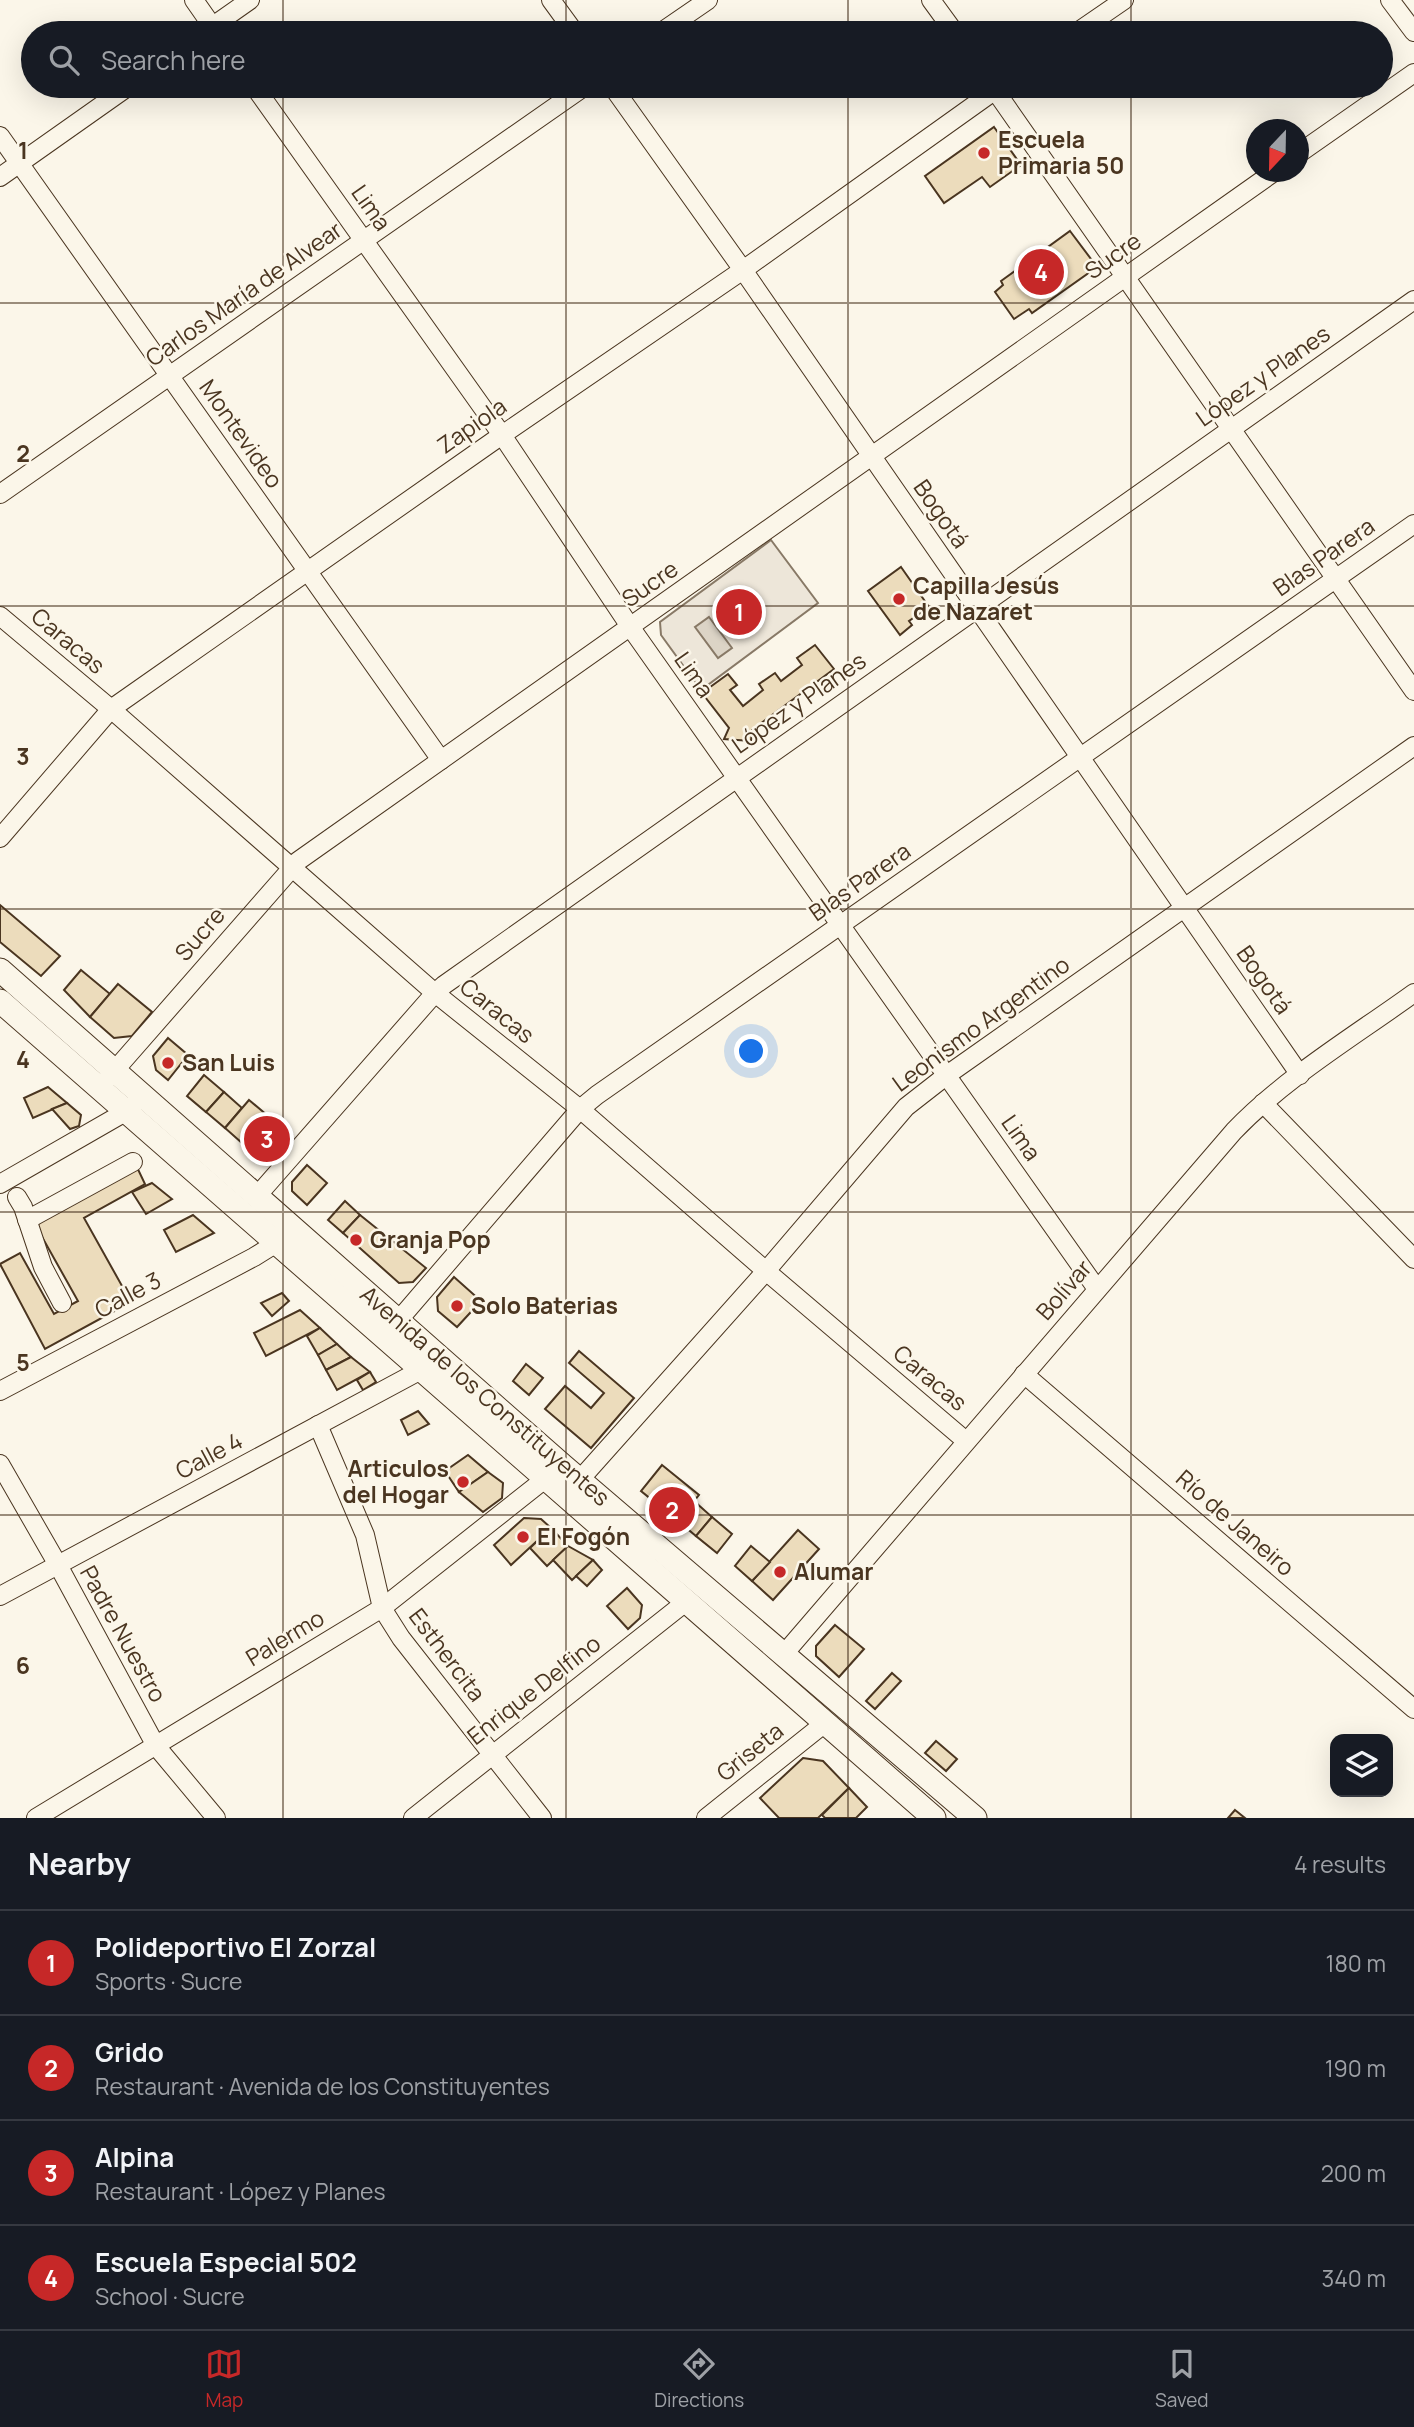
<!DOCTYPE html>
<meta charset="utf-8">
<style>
:root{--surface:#171b24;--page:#20242c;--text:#f1f3f6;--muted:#9ea1a6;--line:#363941;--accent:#c62828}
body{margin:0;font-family:Manrope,sans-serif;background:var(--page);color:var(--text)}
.controls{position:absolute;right:21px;bottom:21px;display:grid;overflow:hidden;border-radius:14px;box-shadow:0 7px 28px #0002}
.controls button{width:63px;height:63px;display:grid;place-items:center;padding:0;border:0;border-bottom:2px solid var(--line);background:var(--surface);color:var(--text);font:35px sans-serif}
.compass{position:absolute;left:1246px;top:119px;width:63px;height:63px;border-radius:50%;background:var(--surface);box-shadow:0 7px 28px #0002;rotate:202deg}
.you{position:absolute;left:752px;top:1052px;width:24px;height:24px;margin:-18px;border:5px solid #fff;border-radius:50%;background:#1a73e8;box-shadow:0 0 0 10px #1a73e833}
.badge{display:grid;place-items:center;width:46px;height:46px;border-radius:50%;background:var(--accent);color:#fff;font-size:23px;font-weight:700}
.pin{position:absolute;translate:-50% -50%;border:4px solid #fff;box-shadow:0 2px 7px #0006}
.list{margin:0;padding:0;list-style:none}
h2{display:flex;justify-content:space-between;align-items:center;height:91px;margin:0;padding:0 28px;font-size:30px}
h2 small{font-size:23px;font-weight:400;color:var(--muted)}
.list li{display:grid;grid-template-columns:46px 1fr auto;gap:21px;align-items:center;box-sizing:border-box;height:105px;padding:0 28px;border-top:2px solid var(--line)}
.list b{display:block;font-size:26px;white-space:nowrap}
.list p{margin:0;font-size:23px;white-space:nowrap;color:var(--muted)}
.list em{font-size:23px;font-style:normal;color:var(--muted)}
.icon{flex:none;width:38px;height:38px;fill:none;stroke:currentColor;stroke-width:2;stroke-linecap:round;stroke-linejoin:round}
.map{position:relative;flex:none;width:1414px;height:1818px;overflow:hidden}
.search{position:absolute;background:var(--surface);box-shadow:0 7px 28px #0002;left:21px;right:21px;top:21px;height:77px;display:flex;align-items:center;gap:18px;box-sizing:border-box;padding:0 24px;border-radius:38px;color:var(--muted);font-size:26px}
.sheet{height:511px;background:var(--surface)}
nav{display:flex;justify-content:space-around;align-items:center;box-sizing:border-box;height:98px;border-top:2px solid var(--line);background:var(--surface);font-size:19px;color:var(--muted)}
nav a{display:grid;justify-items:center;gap:4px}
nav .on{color:var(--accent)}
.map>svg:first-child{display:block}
.green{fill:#ede6d9;stroke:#887966;stroke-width:2}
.water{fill:#dcd4c6;stroke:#887966;stroke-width:2}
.building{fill:#ecdcbc;stroke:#4a3520;stroke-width:2}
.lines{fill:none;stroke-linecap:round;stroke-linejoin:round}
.minor-casing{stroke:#4a3520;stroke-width:20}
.major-casing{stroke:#4a3520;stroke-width:25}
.minor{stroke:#fbf6e9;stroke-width:18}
.major{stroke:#fbf6e9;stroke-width:23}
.grid{fill:none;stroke:#4a3520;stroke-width:2;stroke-opacity:0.55}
.poi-dot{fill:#c62828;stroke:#fbf6e9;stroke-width:2.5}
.labels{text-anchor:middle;stroke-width:5;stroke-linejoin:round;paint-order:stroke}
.poi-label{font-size:23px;font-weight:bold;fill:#4a3520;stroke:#fbf6e9;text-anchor:start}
.street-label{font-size:23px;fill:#4a3520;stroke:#fbf6e9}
.grid-label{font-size:23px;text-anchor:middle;font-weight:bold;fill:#4a3520;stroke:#fbf6e9;stroke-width:5;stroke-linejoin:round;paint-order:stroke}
</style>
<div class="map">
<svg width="1414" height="1818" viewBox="0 0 1414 1818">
<rect width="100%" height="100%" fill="#fbf6e9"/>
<polygon class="green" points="771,540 818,603 701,690 661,635 660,622"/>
<polygon class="water" points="709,617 732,648 718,658 695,627"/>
<g class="building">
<polygon points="994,127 1021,165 990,187 982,177 944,203 925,176"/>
<polygon points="1070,231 1097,267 1032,313 1029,309 1014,319 995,292 1003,285 1001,281"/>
<polygon points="901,567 929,607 909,621 912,625 900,635 868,591"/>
<polygon points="815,645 834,669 752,730 751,741 724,739 729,728 702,693 728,674 737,685 730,690 743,706 763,690 759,684 775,673 781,681 802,665 797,658"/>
<polygon points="0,905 60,956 41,976 0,942"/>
<polygon points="81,970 110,994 90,1017 64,990"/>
<polygon points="118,984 152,1012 132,1036 114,1038 90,1017"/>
<polygon points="168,1038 188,1055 168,1080 156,1070 153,1056"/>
<polygon points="204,1075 224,1092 206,1112 187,1096"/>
<polygon points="48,1087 67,1103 33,1118 24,1098"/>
<polygon points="224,1092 242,1108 225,1128 206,1112"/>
<polygon points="249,1100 267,1115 242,1143 225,1128"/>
<polygon points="67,1103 81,1115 79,1126 70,1129 52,1109"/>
<polygon points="267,1115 292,1135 274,1158 259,1157 242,1143"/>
<polygon points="135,1163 145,1184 84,1218 131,1302 45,1349 0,1264 20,1253 54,1314 78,1301 37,1228 41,1216"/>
<polygon points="307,1165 327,1183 307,1205 292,1191 292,1182"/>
<polygon points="152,1183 172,1199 146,1214 132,1192"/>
<polygon points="345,1201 360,1215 343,1233 328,1220"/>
<polygon points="193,1215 214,1233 176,1252 164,1230"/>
<polygon points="360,1215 426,1268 413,1282 399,1283 343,1233"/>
<polygon points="454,1277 481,1301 457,1327 438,1311 437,1297"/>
<polygon points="282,1293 289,1301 272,1316 261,1303"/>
<polygon points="300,1310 320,1328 266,1356 254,1333"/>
<polygon points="320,1328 337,1344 318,1355 307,1336"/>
<polygon points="337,1344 351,1357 326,1370 318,1355"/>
<polygon points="579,1351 634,1398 591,1448 545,1409 565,1386 591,1408 604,1393 569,1363"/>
<polygon points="351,1357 370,1372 337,1390 326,1370"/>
<polygon points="526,1364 543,1378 529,1395 513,1381"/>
<polygon points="370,1372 376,1382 363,1390 357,1380"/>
<polygon points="418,1411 429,1424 408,1435 401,1420"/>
<polygon points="468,1455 488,1472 459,1492 445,1471"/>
<polygon points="662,1465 699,1495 678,1521 641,1491"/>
<polygon points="488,1472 503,1483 502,1498 483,1512 459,1492"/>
<polygon points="694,1501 712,1517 696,1536 678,1521"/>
<polygon points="712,1517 732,1534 717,1553 696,1536"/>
<polygon points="524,1518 541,1519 551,1528 511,1565 494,1545"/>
<polygon points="551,1528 568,1546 547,1566 530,1548"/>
<polygon points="798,1530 819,1549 773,1600 752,1581"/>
<polygon points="568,1546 593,1560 572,1580 553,1560"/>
<polygon points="751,1546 770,1562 752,1581 735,1566"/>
<polygon points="593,1560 602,1570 587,1586 576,1576"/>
<polygon points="627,1588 642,1605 640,1618 628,1629 607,1606"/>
<polygon points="835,1625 864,1649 839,1677 816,1656 816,1646"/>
<polygon points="892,1673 901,1681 875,1709 866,1701"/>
<polygon points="936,1741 957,1759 946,1771 925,1753"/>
<polygon points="803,1758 823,1761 849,1788 818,1818 779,1818 760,1798"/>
<polygon points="849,1788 867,1807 856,1818 825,1818 822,1815"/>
<polygon points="1235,1810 1245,1818 1228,1818"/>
</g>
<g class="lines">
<defs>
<g id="minor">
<polyline points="194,0 217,33"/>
<polyline points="551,0 575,33"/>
<polyline points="931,0 955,33"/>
<polyline points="1390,0 1414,32"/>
<polyline points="203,33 250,0"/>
<polyline points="660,33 708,0"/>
<polyline points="1076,33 1124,0"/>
<polyline points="254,86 502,435 631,628 1097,1289"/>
<polyline points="612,86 743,270 1300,1075"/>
<polyline points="992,86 1414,691"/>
<polyline points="0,136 441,760"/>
<polyline points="1298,154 1414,73"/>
<polyline points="0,177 129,86"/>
<polyline points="0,494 585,86"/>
<polyline points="0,616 111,709 435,993 580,1109 766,1271 966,1441"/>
<polyline points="0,838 111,709 502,435 743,270 1001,86"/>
<polyline points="108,1078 298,861 1274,172"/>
<polyline points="1263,1103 1414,1259"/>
<polyline points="0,1184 127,1111 135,1103"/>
<polyline points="257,1196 435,993 444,985 1414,300"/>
<polyline points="17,1197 23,1207 43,1267 62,1303"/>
<polyline points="27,1220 133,1162"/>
<polyline points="391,1329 580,1109 597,1095 1414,524"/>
<polyline points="1024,1374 1414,1709"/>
<polyline points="0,1391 254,1257 278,1242"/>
<polyline points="318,1425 365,1535 382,1608 401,1638 542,1818"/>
<polyline points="0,1464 58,1565 156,1746 216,1818"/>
<polyline points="0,1596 421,1370 430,1362"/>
<path d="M784 1654 1234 1131C1286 1077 1353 1037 1414 993"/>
<path d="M36 1818 382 1608 545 1479C559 1477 572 1484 584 1475L766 1271 906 1107 947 1075 1414 746"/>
<polyline points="413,1818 687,1601"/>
<polyline points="706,1818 825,1723"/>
</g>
<g id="major">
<polyline points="0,970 563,1466 975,1818"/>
<polyline points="0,1001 934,1818"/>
</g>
</defs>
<use href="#minor" class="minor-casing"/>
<use href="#major" class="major-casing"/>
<use href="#minor" class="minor"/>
<use href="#major" class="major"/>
</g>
<path class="grid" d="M283 0V33M566 0V33M848 0V33M1131 0V33M283 86V1818M566 86V1818M848 86V1818M1131 86V1818M0 303H1414M0 606H1414M0 909H1414M0 1212H1414M0 1515H1414"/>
<g class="poi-dot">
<circle cx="984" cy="153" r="7"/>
<circle cx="899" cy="599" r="7"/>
<circle cx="168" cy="1063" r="7"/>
<circle cx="356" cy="1240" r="7"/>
<circle cx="457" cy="1306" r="7"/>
<circle cx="463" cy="1482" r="7"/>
<circle cx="523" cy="1537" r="7"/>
<circle cx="780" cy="1572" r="7"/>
</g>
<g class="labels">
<g class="poi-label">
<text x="998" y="148">Escuela<tspan x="998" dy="26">Primaria 50</tspan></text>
<text x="913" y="594">Capilla Jesús<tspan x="913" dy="26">de Nazaret</tspan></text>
<text x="182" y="1071">San Luis</text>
<text x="370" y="1248">Granja Pop</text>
<text x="471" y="1314">Solo Baterias</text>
<text x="449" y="1477" text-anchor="end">Articulos<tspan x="449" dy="26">del Hogar</tspan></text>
<text x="537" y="1545">El Fogón</text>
<text x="794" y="1580">Alumar</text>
</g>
<g class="street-label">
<text transform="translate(371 208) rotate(55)" y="8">Lima</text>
<text transform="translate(1113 256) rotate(-35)" y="8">Sucre</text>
<text transform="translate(244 294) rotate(-35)" y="8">Carlos María de Alvear</text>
<text transform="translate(1263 376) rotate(-35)" y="8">López y Planes</text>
<text transform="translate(472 426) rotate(-35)" y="8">Zapiola</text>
<text transform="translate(241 434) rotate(55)" y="8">Montevideo</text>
<text transform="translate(941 514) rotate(55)" y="8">Bogotá</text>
<text transform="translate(1324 557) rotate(-35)" y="8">Blas Parera</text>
<text transform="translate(650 584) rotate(-35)" y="8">Sucre</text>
<text transform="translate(68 641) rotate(40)" y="8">Caracas</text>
<text transform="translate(694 675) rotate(55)" y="8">Lima</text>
<text transform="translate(799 703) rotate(-35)" y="8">López y Planes</text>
<text transform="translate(860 882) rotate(-35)" y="8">Blas Parera</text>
<text transform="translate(200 934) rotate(-49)" y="8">Sucre</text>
<text transform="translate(1264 980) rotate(55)" y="8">Bogotá</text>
<text transform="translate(497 1011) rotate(39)" y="8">Caracas</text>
<text transform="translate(981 1024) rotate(-36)" y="8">Leonismo Argentino</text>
<text transform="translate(1021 1138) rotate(55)" y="8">Lima</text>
<text transform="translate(1064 1290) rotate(-49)" y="8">Bolívar</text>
<text transform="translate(128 1295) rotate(-28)" y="8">Calle 3</text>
<text transform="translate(930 1378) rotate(40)" y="8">Caracas</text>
<text transform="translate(485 1396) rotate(41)" y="8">Avenida de los Constituyentes</text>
<text transform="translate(209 1456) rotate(-28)" y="8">Calle 4</text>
<text transform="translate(1235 1523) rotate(41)" y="8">Río de Janeiro</text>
<text transform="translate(123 1634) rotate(61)" y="8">Padre Nuestro</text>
<text transform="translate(285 1638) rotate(-31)" y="8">Palermo</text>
<text transform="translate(447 1655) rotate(53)" y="8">Esthercita</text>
<text transform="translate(534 1690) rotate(-38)" y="8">Enrique Delfino</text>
<text transform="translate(750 1752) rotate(-39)" y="8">Griseta</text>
</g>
</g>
<g class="grid-label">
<text x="23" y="159">1</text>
<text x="23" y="462">2</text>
<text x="23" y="765">3</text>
<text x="23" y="1068">4</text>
<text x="23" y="1371">5</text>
<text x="23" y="1674">6</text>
</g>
</svg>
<div class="controls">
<button><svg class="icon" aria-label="layers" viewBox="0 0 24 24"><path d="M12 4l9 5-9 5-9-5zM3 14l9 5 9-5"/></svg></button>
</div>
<svg class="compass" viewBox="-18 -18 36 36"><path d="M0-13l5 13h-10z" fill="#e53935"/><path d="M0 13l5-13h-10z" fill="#9ea1a6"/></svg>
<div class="you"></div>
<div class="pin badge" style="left:739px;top:612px">1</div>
<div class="pin badge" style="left:672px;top:1510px">2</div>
<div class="pin badge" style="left:267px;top:1139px">3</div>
<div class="pin badge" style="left:1041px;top:272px">4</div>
<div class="search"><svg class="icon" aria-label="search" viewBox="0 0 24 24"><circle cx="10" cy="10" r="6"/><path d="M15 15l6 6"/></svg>Search here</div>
</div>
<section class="sheet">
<h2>Nearby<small>4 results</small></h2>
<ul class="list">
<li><span class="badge">1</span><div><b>Polideportivo El Zorzal</b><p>Sports · Sucre</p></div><em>180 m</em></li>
<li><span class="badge">2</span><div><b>Grido</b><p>Restaurant · Avenida de los Constituyentes</p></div><em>190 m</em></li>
<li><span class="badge">3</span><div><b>Alpina</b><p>Restaurant · López y Planes</p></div><em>200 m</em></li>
<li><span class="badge">4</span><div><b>Escuela Especial 502</b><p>School · Sucre</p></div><em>340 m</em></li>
</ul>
</section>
<nav>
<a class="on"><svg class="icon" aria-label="map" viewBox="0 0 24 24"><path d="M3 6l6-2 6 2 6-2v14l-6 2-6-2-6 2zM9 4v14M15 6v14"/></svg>Map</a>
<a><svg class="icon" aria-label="directions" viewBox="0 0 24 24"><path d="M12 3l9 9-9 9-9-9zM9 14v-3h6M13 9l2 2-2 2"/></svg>Directions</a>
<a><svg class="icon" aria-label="saved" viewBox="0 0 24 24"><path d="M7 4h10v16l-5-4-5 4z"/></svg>Saved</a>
</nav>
